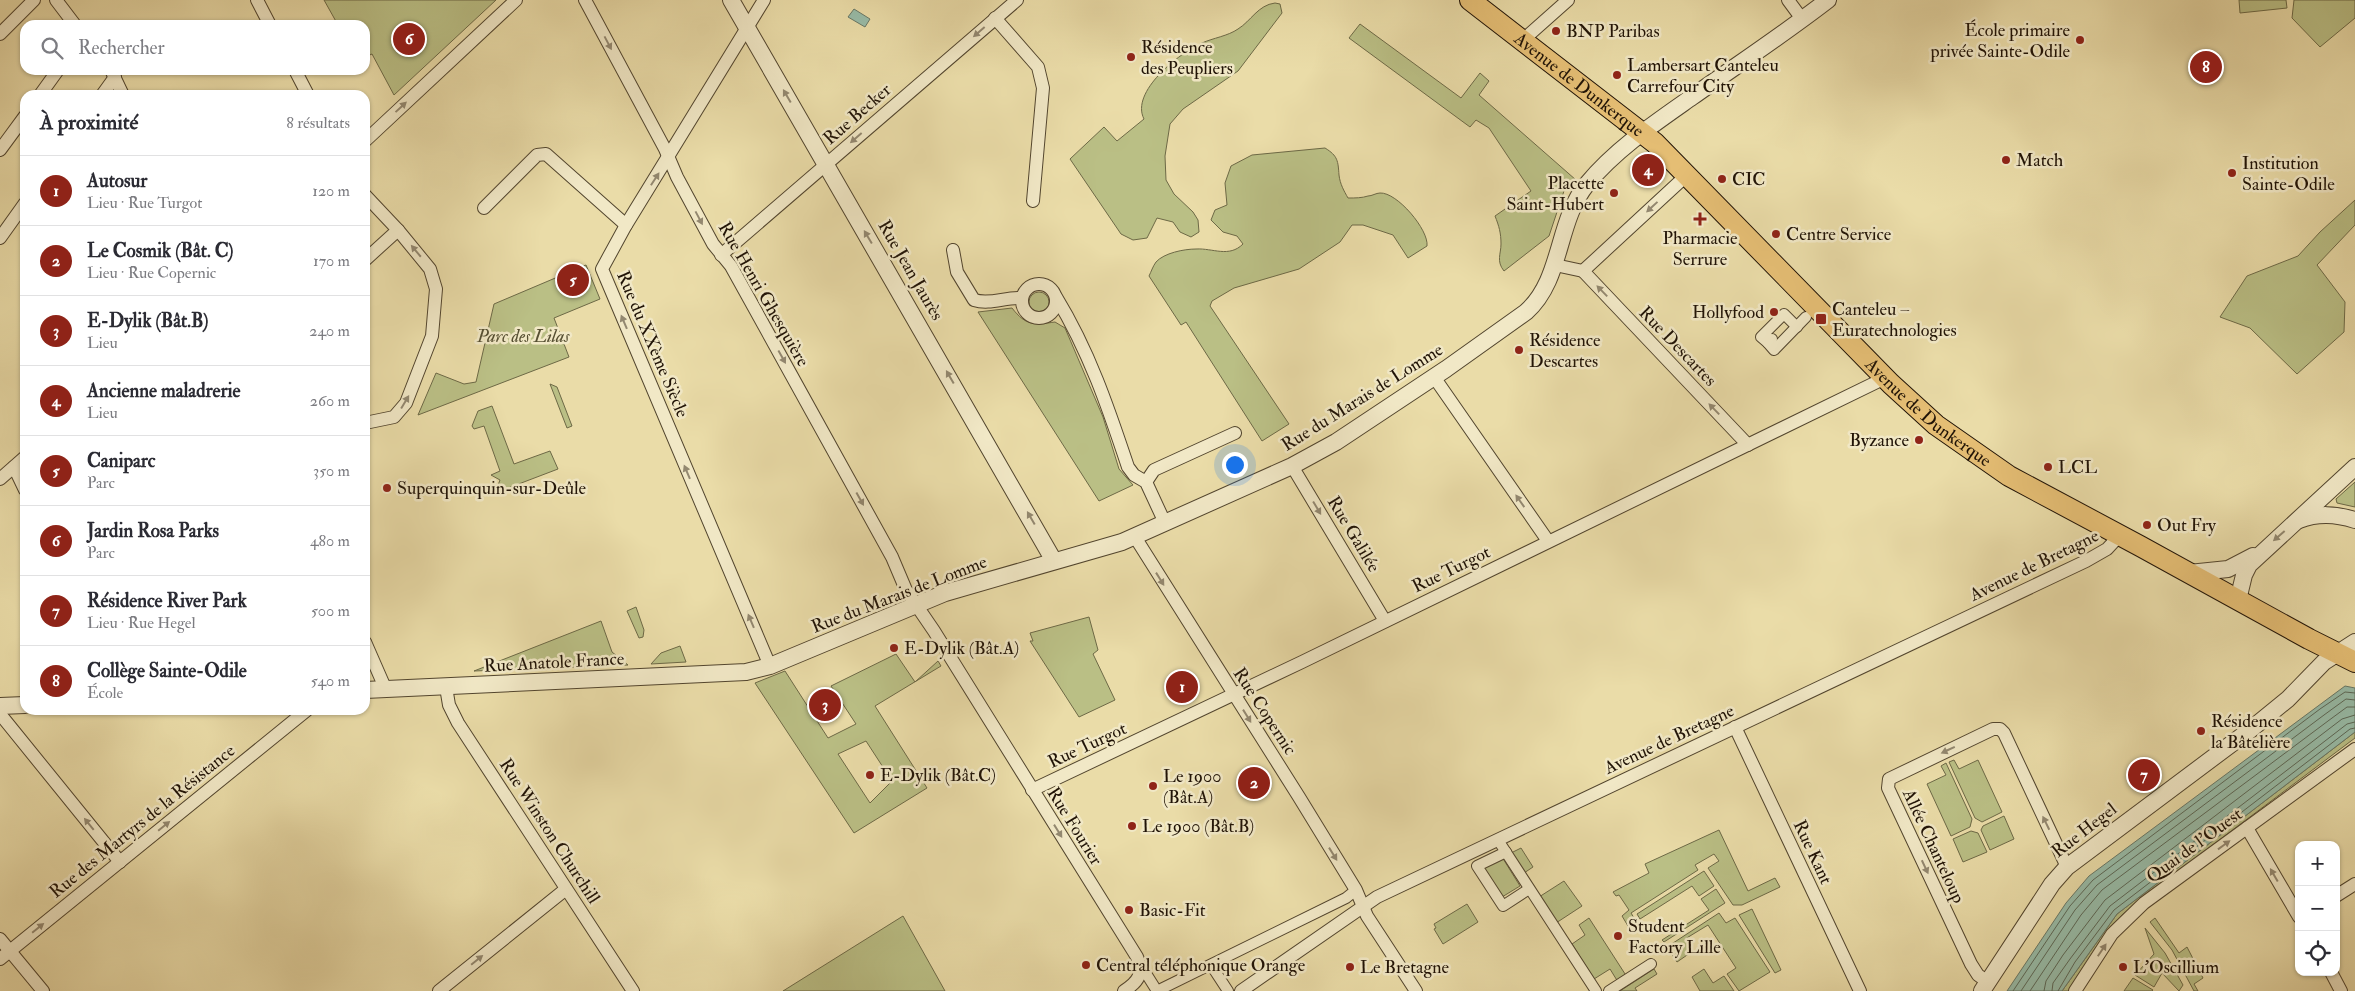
<!DOCTYPE html>
<html lang="fr">
<meta charset="utf-8">
<style>
:root{--surface:#fff;--page:#f7f7f7;--text:#2b2b33;--muted:#7c7c81;--line:#e1e1e2;--accent:#8f2418}
body{margin:0;font-family:"IM FELL Double Pica",serif;background:var(--page);color:var(--text)}
.controls{position:absolute;right:15px;bottom:15px;display:grid;overflow:hidden;border-radius:10px;box-shadow:0 1px 4px #0004}
.controls button{width:45px;height:45px;display:grid;place-items:center;padding:0;border:0;border-bottom:1px solid var(--line);background:var(--surface);color:var(--text);font:25px sans-serif}
.you{position:absolute;left:1234px;top:464px;width:18px;height:18px;margin:-12px;border:4px solid #fff;border-radius:50%;background:#1a73e8;box-shadow:0 0 0 8px #1a73e833}
.badge{display:grid;place-items:center;width:32px;height:32px;border-radius:50%;background:var(--accent);color:#fff;font-size:16px;font-weight:700}
.pin{position:absolute;translate:-50% -50%;border:2px solid #fff;box-shadow:0 1px 5px #0006}
.list{margin:0;padding:0;list-style:none}
h2{display:flex;justify-content:space-between;align-items:center;height:65px;margin:0;padding:0 20px;font-size:21px}
h2 small{font-size:16px;font-weight:400;color:var(--muted)}
.list li{display:grid;grid-template-columns:32px 1fr auto;gap:15px;align-items:center;box-sizing:border-box;height:70px;padding:0 20px;border-top:1px solid var(--line)}
.list b{display:block;font-size:19px;white-space:nowrap}
.list p{margin:0;font-size:16px;white-space:nowrap;color:var(--muted)}
.list em{font-size:16px;font-style:normal;color:var(--muted)}
.icon{flex:none;width:28px;height:28px;fill:none;stroke:currentColor;stroke-width:2;stroke-linecap:round;stroke-linejoin:round}
.map{position:relative;flex:none;width:2355px;height:991px;overflow:hidden}
.search{position:absolute;background:var(--surface);box-shadow:0 1px 4px #0004;left:20px;top:20px;width:350px;height:55px;display:flex;align-items:center;gap:12px;box-sizing:border-box;padding:0 18px;border-radius:15px;color:var(--muted);font-size:19px}
.panel{position:absolute;background:var(--surface);box-shadow:0 1px 4px #0004;left:20px;top:90px;width:350px;height:625px;border-radius:15px}
.map>svg:first-child{display:block}
.green{fill:#babf85;stroke:#6d6946;fill-rule:evenodd}
.water{fill:#98bca8;stroke:#687867}
.lines{fill:none;stroke-linecap:round;stroke-linejoin:round}
.shore{stroke:#5c6857;stroke-width:1}
.pedestrian-casing{stroke:#52452e;stroke-width:12}
.minor-casing{stroke:#52452e;stroke-width:14}
.tertiary-casing{stroke:#52452e;stroke-width:18}
.primary-casing{stroke:#201306;stroke-width:22}
.pedestrian{stroke:#f1e8c6;stroke-width:10}
.minor{stroke:#f1e8c6;stroke-width:12}
.tertiary{stroke:#f1e8c6;stroke-width:16}
.primary{stroke:#e5be74;stroke-width:20}
.oneway{fill:#938870}
.poi-dot{fill:#8f2418;stroke:#f1e8c6;stroke-width:2}
.labels{text-anchor:middle;stroke-width:5;stroke-linejoin:round;paint-order:stroke}
.poi-label{font-size:18px;fill:#201306;stroke:#f1e8c6;text-anchor:start}
.street-label{font-size:18px;fill:#201306;stroke:#f1e8c6}
.park-label{font-size:18px;font-style:italic;fill:#564f32;stroke:#f1e8c6}
</style>
<div class="map">
<svg width="2355" height="991" viewBox="0 0 2355 991">
<rect width="100%" height="100%" fill="#eadca8"/>
<filter id="stains"><feTurbulence type="fractalNoise" baseFrequency=".004" numOctaves="4"/><feColorMatrix values="0 0 0 0 .2 0 0 0 0 .09 0 0 0 0 .02 0 0 0 .5 -.17"/></filter>
<radialGradient id="worn" r=".72"><stop offset=".6" stop-color="#630" stop-opacity="0"/><stop offset="1" stop-color="#630" stop-opacity=".3"/></radialGradient>
<g class="green">
<polygon points="324,0 496,0 394,95 372,54 365,57 365,25 338,25"/>
<polygon points="2239,0 2286,0 2287,8 2240,13"/>
<polygon points="2294,0 2355,0 2355,18 2320,47 2292,18"/>
<path d="M1275 3 1280 4 1282 13 1238 71 1183 109 1170 124 1165 156 1166 180 1174 194 1193 212 1198 220 1199 232 1191 237 1180 232 1173 222 1157 218 1147 238 1133 240 1121 234 1070 159 1104 127 1117 141 1144 119C1130 92 1179 53 1202 43 1213 38 1228 36 1238 29 1251 21 1258 5 1275 3Z"/>
<path d="M1360 24 1461 98 1480 73 1489 81 1479 95 1576 180 1566 185 1549 236 1504 271C1496 261 1501 254 1501 244 1501 233 1499 226 1495 216L1531 191 1489 128 1476 120 1470 127 1349 38Z"/>
<path d="M1325 148C1338 156 1338 161 1339 175 1340 184 1344 191 1348 198 1355 198 1362 198 1368 196 1372 196 1376 193 1380 193 1397 192 1429 230 1427 246L1408 258 1393 235 1363 225H1352L1340 242 1299 269 1234 288 1212 301 1210 306 1289 424 1262 441 1186 322 1181 325 1149 276C1151 272 1153 266 1156 262 1164 253 1184 249 1196 249 1213 248 1229 258 1243 244L1237 236 1223 232 1211 220 1215 210 1227 205 1225 183 1231 166 1252 155Z"/>
<polygon points="2355,200 2355,225 2317,265 2345,302 2344,332 2297,374 2250,328 2220,317 2247,276 2298,256 2320,232"/>
<polygon points="586,265 600,299 554,318 569,357 418,415 436,373 464,384 476,382 494,304"/>
<circle cx="1039" cy="302" r="10"/>
<path d="M1012 308C1026 326 1034 325 1055 322L1065 328 1103 417 1119 469 1133 485 1099 501 978 312Z"/>
<polygon points="550,384 557,387 572,426 567,428"/>
<polygon points="492,406 514,464 550,451 558,469 495,493 500,480 491,475 500,471 484,426 474,429 472,426 478,411"/>
<polygon points="2355,482 2355,507 2337,503 2336,499"/>
<polygon points="636,607 644,630 643,637 639,638 627,611"/>
<polygon points="1089,617 1098,650 1093,654 1115,700 1079,717 1030,641 1033,641 1030,633"/>
<polygon points="601,621 612,652 628,665 474,671"/>
<polygon points="680,646 686,662 651,664 661,653"/>
<path d="M896 654 915 682 938 661 941 666 875 706 927 788 854 833 755 683 785 671 828 738 856 724 831 686ZM866 741 892 781 870 803 838 754Z"/>
<polygon points="2355,732 2355,738 2162,883 2122,915 2070,991 2062,991 2117,914"/>
<polygon points="1954,760 1959,769 1978,760 2002,812 1982,822 1975,818 1949,762"/>
<polygon points="1946,763 1972,819 1970,827 1951,836 1927,784 1946,775 1941,766"/>
<polygon points="2004,816 2014,839 1990,850 1981,830 1983,826"/>
<polygon points="1719,830 1748,891 1775,878 1780,887 1742,905 1733,905 1708,868 1719,861 1714,854 1695,865 1698,870 1631,913 1639,926 1631,931 1622,916 1629,910 1619,895 1616,896 1613,892 1649,873 1645,864"/>
<polygon points="1971,831 1978,833 1987,852 1963,862 1953,839"/>
<polygon points="1521,848 1533,867 1524,873 1511,853"/>
<polygon points="1502,857 1520,886 1502,897 1482,867"/>
<polygon points="1704,871 1714,886 1699,896 1692,886 1640,919 1637,914"/>
<polygon points="1564,881 1582,906 1556,923 1539,897"/>
<polygon points="1716,889 1725,903 1664,942 1662,940 1709,910 1701,899"/>
<polygon points="1467,904 1478,922 1443,944 1434,929 1436,928 1434,924"/>
<polygon points="1752,909 1781,970 1775,973 1739,915"/>
<polygon points="1719,913 1726,923 1735,918 1770,972 1739,991 1727,974 1736,968 1708,925 1685,939 1693,951 1677,962 1667,947"/>
<polygon points="903,916 945,991 783,991"/>
<polygon points="1589,918 1627,977 1618,982 1610,969 1594,979 1572,944 1585,935 1579,925"/>
<polygon points="2155,918 2179,953 2187,947 2203,978 2194,984 2198,991 2194,991 2172,950 2150,922"/>
<polygon points="2145,928 2165,953 2183,985 2179,991 2162,973 2154,987 2135,975 2154,954"/>
<polygon points="1654,969 1657,974 1635,988 1637,991 1620,991"/>
<polygon points="1704,969 1713,983 1724,976 1734,991 1700,991 1692,977"/>
<polygon points="2133,978 2153,990 2152,991 2124,991"/>
</g>
<g class="water">
<polygon points="854,9 870,19 865,27 848,17"/>
<polygon points="2345,686 2355,688 2355,732 2117,914 2062,991 2007,991 2066,903 2089,876"/>
</g>
<g class="lines">
<g class="shore">
<polyline points="2013,991 2070,906 2093,880 2320,709 2345,692 2355,693"/>
<polyline points="2021,991 2075,910 2097,885 2324,715 2346,699 2355,700"/>
<polyline points="2030,991 2081,915 2102,890 2328,721 2347,707 2355,707"/>
<polyline points="2044,991 2046,981 2063,955 2105,900 2342,719 2355,715"/>
<polyline points="2052,991 2053,983 2070,959 2110,906 2325,741 2347,724 2355,722"/>
<polyline points="2058,991 2075,962 2114,910 2328,746 2350,729 2355,728"/>
</g>
<defs>
<g id="pedestrian">
<polyline points="1772,339 1768,343 1761,337 1784,314 1797,327"/>
<polyline points="1768,343 1774,350 1806,317"/>
<polyline points="1498,840 1596,991"/>
<polyline points="1506,852 1477,866 1503,906 1529,889"/>
<polyline points="1140,964 1157,991 1346,898 1356,890"/>
<polyline points="1211,965 1228,991"/>
<polyline points="1609,991 1651,964"/>
</g>
<g id="minor">
<polyline points="56,0 75,25"/>
<polyline points="257,0 270,25"/>
<path d="M585 0 665 149 677 177 713 244 731 266 892 557 906 590 934 631 1137 957C1144 974 1138 982 1124 991"/>
<polyline points="764,0 626,225 602,269 770,666"/>
<polyline points="1788,0 1802,19"/>
<polyline points="995,18 1038,67 1043,88 1033,201"/>
<polyline points="0,34 34,0"/>
<polyline points="1523,40 1568,0"/>
<polyline points="111,70 123,95"/>
<polyline points="295,70 308,95"/>
<polyline points="40,95 58,70"/>
<polyline points="102,95 115,77"/>
<polyline points="365,141 516,0"/>
<polyline points="0,150 25,116"/>
<polyline points="365,195 398,230 430,269 436,289 432,336 406,403 394,417 365,423"/>
<polyline points="484,208 537,155 546,154 626,225"/>
<polyline points="0,238 25,203"/>
<path d="M953 250 957 272 974 300C990 305 1005 297 1022 298"/>
<polyline points="721,255 1017,0"/>
<polyline points="365,260 398,230"/>
<polyline points="1555,265 1583,271"/>
<polyline points="1583,271 1748,445"/>
<polyline points="1583,271 1688,174"/>
<circle cx="1039" cy="301" r="17"/>
<path d="M1056 297C1089 351 1108 407 1128 467L1134 475 1146 482 1165 523"/>
<polyline points="1434,377 1548,541"/>
<polyline points="1292,466 1385,621"/>
<polyline points="14,467 25,490"/>
<polyline points="0,479 25,457"/>
<polyline points="1146,482 1154,470 1235,433"/>
<polyline points="1135,537 1299,797 1356,890 1367,916 1416,991"/>
<polyline points="365,642 386,690"/>
<polyline points="446,687 449,705 458,723 633,991"/>
<polyline points="0,714 120,862"/>
<polyline points="1735,727 1860,991"/>
<polyline points="1032,790 1302,662 1885,378"/>
<polyline points="2247,828 2299,917"/>
<polyline points="2336,896 2355,884"/>
<polyline points="0,939 43,991"/>
<polyline points="0,959 307,710"/>
<polyline points="2331,972 2341,991"/>
<polyline points="1988,982 1978,975 1971,964 1888,788 1889,779 1993,729 2000,729 2004,733 2067,867"/>
<polyline points="439,991 566,889"/>
<polyline points="1241,991 1377,897 2086,561 2107,549 2120,535"/>
<polyline points="2075,991 2112,934 2144,903 2355,749"/>
</g>
<g id="tertiary">
<polyline points="731,0 1054,561"/>
<path d="M2299 520C2318 513 2335 514 2355 520"/>
<polyline points="2189,573 2228,569 2253,556"/>
<polyline points="2238,600 2244,575 2249,565 2355,467"/>
<path d="M365 690 746 672 770 666 945 593 1122 542 1292 466 1336 442 1446 369 1526 312C1563 279 1556 222 1587 184 1616 149 1655 123 1692 97 1737 65 1784 34 1828 0"/>
<polyline points="0,706 25,705"/>
<polyline points="1982,991 2052,884 2067,867 2250,730 2288,699 2324,662 2355,642"/>
</g>
<g id="primary">
<path id="s1" d="M1470 0 1655 143 1891 384 1936 425 2009 476 2140 546 2309 639 2355 662"/>
</g>
</defs>
<use href="#pedestrian" class="pedestrian-casing"/>
<use href="#minor" class="minor-casing"/>
<use href="#tertiary" class="tertiary-casing"/>
<use href="#primary" class="primary-casing"/>
<use href="#pedestrian" class="pedestrian"/>
<use href="#minor" class="minor"/>
<use href="#tertiary" class="tertiary"/>
<use href="#primary" class="primary"/>
</g>
<defs><path id="oneway-solid" d="M-6-.8H1V-3.2L6.5 0L1 3.2V.8H-6Z" transform="scale(1.25)"/></defs>
<g class="oneway">
<use href="#oneway-solid" transform="translate(979 32) rotate(139)"/>
<use href="#oneway-solid" transform="translate(608 43) rotate(62)"/>
<use href="#oneway-solid" transform="translate(787 96) rotate(-120)"/>
<use href="#oneway-solid" transform="translate(401 107) rotate(-43)"/>
<use href="#oneway-solid" transform="translate(856 138) rotate(139)"/>
<use href="#oneway-solid" transform="translate(655 179) rotate(-57)"/>
<use href="#oneway-solid" transform="translate(1652 207) rotate(137)"/>
<use href="#oneway-solid" transform="translate(699 218) rotate(62)"/>
<use href="#oneway-solid" transform="translate(868 237) rotate(-121)"/>
<use href="#oneway-solid" transform="translate(416 251) rotate(-130)"/>
<use href="#oneway-solid" transform="translate(1602 291) rotate(-134)"/>
<use href="#oneway-solid" transform="translate(624 322) rotate(-113)"/>
<use href="#oneway-solid" transform="translate(782 357) rotate(61)"/>
<use href="#oneway-solid" transform="translate(950 377) rotate(-120)"/>
<use href="#oneway-solid" transform="translate(405 402) rotate(-59)"/>
<use href="#oneway-solid" transform="translate(1714 409) rotate(-134)"/>
<use href="#oneway-solid" transform="translate(687 472) rotate(-113)"/>
<use href="#oneway-solid" transform="translate(860 499) rotate(61)"/>
<use href="#oneway-solid" transform="translate(1520 501) rotate(-125)"/>
<use href="#oneway-solid" transform="translate(1317 508) rotate(59)"/>
<use href="#oneway-solid" transform="translate(1031 518) rotate(-120)"/>
<use href="#oneway-solid" transform="translate(2279 536) rotate(139)"/>
<use href="#oneway-solid" transform="translate(1160 579) rotate(58)"/>
<use href="#oneway-solid" transform="translate(751 621) rotate(-113)"/>
<use href="#oneway-solid" transform="translate(1247 716) rotate(58)"/>
<use href="#oneway-solid" transform="translate(1948 750) rotate(155)"/>
<use href="#oneway-solid" transform="translate(2046 823) rotate(-116)"/>
<use href="#oneway-solid" transform="translate(89 824) rotate(-129)"/>
<use href="#oneway-solid" transform="translate(164 826) rotate(-39)"/>
<use href="#oneway-solid" transform="translate(1058 831) rotate(58)"/>
<use href="#oneway-solid" transform="translate(2224 845) rotate(-36)"/>
<use href="#oneway-solid" transform="translate(1333 854) rotate(58)"/>
<use href="#oneway-solid" transform="translate(1925 867) rotate(65)"/>
<use href="#oneway-solid" transform="translate(2274 875) rotate(-120)"/>
<use href="#oneway-solid" transform="translate(38 928) rotate(-39)"/>
<use href="#oneway-solid" transform="translate(2102 950) rotate(-56)"/>
<use href="#oneway-solid" transform="translate(477 960) rotate(-39)"/>
</g>
<g class="poi-dot">
<circle cx="1556" cy="31" r="5"/>
<circle cx="2080" cy="40" r="5"/>
<circle cx="1131" cy="57" r="5"/>
<circle cx="1617" cy="75" r="5"/>
<circle cx="2006" cy="160" r="5"/>
<circle cx="2232" cy="173" r="5"/>
<circle cx="1722" cy="179" r="5"/>
<circle cx="1614" cy="193" r="5"/>
<path d="M1697.5 211.5h5v5h5v5h-5v5h-5v-5h-5v-5h5z"/>
<circle cx="1776" cy="234" r="5"/>
<circle cx="1774" cy="312" r="5"/>
<rect x="1815" y="313" width="12" height="12" rx="2.5"/>
<circle cx="1519" cy="350" r="5"/>
<circle cx="1919" cy="440" r="5"/>
<circle cx="2048" cy="467" r="5"/>
<circle cx="387" cy="488" r="5"/>
<circle cx="2147" cy="525" r="5"/>
<circle cx="894" cy="648" r="5"/>
<circle cx="2201" cy="731" r="5"/>
<circle cx="870" cy="775" r="5"/>
<circle cx="1153" cy="786" r="5"/>
<circle cx="1132" cy="826" r="5"/>
<circle cx="1129" cy="910" r="5"/>
<circle cx="1618" cy="936" r="5"/>
<circle cx="1086" cy="965" r="5"/>
<circle cx="1350" cy="967" r="5"/>
<circle cx="2123" cy="967" r="5"/>
</g>
<g class="labels">
<g class="poi-label">
<text x="2070" y="36" text-anchor="end">École primaire<tspan x="2070" dy="21">privée Sainte-Odile</tspan></text>
<text x="1566" y="37">BNP Paribas</text>
<text x="1141" y="53">Résidence<tspan x="1141" dy="21">des Peupliers</tspan></text>
<text x="1627" y="71">Lambersart Canteleu<tspan x="1627" dy="21">Carrefour City</tspan></text>
<text x="2016" y="166">Match</text>
<text x="2242" y="169">Institution<tspan x="2242" dy="21">Sainte-Odile</tspan></text>
<text x="1732" y="185">CIC</text>
<text x="1604" y="189" text-anchor="end">Placette<tspan x="1604" dy="21">Saint-Hubert</tspan></text>
<text x="1786" y="240">Centre Service</text>
<text x="1700" y="244" text-anchor="middle">Pharmacie<tspan x="1700" dy="21">Serrure</tspan></text>
<text x="1832" y="315">Canteleu –<tspan x="1832" dy="21">Euratechnologies</tspan></text>
<text x="1764" y="318" text-anchor="end">Hollyfood</text>
<text x="1529" y="346">Résidence<tspan x="1529" dy="21">Descartes</tspan></text>
<text x="1909" y="446" text-anchor="end">Byzance</text>
<text x="2058" y="473">LCL</text>
<text x="397" y="494">Superquinquin-sur-Deûle</text>
<text x="2157" y="531">Out Fry</text>
<text x="904" y="654">E-Dylik (Bât.A)</text>
<text x="2211" y="727">Résidence<tspan x="2211" dy="21">la Bâtelière</tspan></text>
<text x="880" y="781">E-Dylik (Bât.C)</text>
<text x="1163" y="782">Le 1900<tspan x="1163" dy="21">(Bât.A)</tspan></text>
<text x="1142" y="832">Le 1900 (Bât.B)</text>
<text x="1139" y="916">Basic-Fit</text>
<text x="1628" y="932">Student<tspan x="1628" dy="21">Factory Lille</tspan></text>
<text x="1096" y="971">Central téléphonique Orange</text>
<text x="1360" y="973">Le Bretagne</text>
<text x="2133" y="973">L'Oscillium</text>
</g>
<g class="street-label">
<text dy="6" stroke="none"><textPath href="#s1" startOffset="138">Avenue de Dunkerque</textPath></text>
<text transform="translate(857 114) rotate(-41)" y="6">Rue Becker</text>
<text transform="translate(911 270) rotate(60)" y="6">Rue Jean Jaurès</text>
<text transform="translate(764 294) rotate(60)" y="6">Rue Henri Ghesquière</text>
<text transform="translate(653 344) rotate(67)" y="6">Rue du XXème Siècle</text>
<text transform="translate(1678 346) rotate(46)" y="6">Rue Descartes</text>
<text transform="translate(1362 397) rotate(-32)" y="6">Rue du Marais de Lomme</text>
<text dy="6" stroke="none"><textPath href="#s1" startOffset="618">Avenue de Dunkerque</textPath></text>
<text transform="translate(1354 534) rotate(59)" y="6">Rue Galilée</text>
<text transform="translate(2034 565) rotate(-26)" y="6">Avenue de Bretagne</text>
<text transform="translate(1451 569) rotate(-26)" y="6">Rue Turgot</text>
<text transform="translate(899 594) rotate(-21)" y="6">Rue du Marais de Lomme</text>
<text transform="translate(554 662) rotate(-3)" y="6">Rue Anatole France</text>
<text transform="translate(1265 711) rotate(57)" y="6">Rue Copernic</text>
<text transform="translate(1669 739) rotate(-25)" y="6">Avenue de Bretagne</text>
<text transform="translate(1087 745) rotate(-25)" y="6">Rue Turgot</text>
<text transform="translate(142 821) rotate(-39)" y="6">Rue des Martyrs de la Résistance</text>
<text transform="translate(1075 826) rotate(58)" y="6">Rue Fourier</text>
<text transform="translate(2084 830) rotate(-38)" y="6">Rue Hegel</text>
<text transform="translate(550 831) rotate(57)" y="6">Rue Winston Churchill</text>
<text transform="translate(2194 845) rotate(-36)" y="6">Quai de l'Ouest</text>
<text transform="translate(1934 846) rotate(65)" y="6">Allée Chanteloup</text>
<text transform="translate(1813 852) rotate(65)" y="6">Rue Kant</text>
</g>
<g class="park-label">
<text x="523" y="342">Parc des Lilas</text>
</g>
</g>
<rect width="100%" height="100%" filter="url(#stains)"/>
<rect width="100%" height="100%" fill="url(#worn)"/>
</svg>
<div class="controls">
<button>+</button>
<button>−</button>
<button><svg class="icon" aria-label="locate" viewBox="0 0 24 24"><circle cx="12" cy="12" r="6"/><path d="M12 2v4M12 18v4M2 12h4M18 12h4"/></svg></button>
</div>
<div class="you"></div>
<div class="pin badge" style="left:1182px;top:687px">1</div>
<div class="pin badge" style="left:1254px;top:783px">2</div>
<div class="pin badge" style="left:825px;top:705px">3</div>
<div class="pin badge" style="left:1648px;top:170px">4</div>
<div class="pin badge" style="left:573px;top:280px">5</div>
<div class="pin badge" style="left:409px;top:39px">6</div>
<div class="pin badge" style="left:2144px;top:775px">7</div>
<div class="pin badge" style="left:2206px;top:67px">8</div>
<div class="search"><svg class="icon" aria-label="search" viewBox="0 0 24 24"><circle cx="10" cy="10" r="6"/><path d="M15 15l6 6"/></svg>Rechercher</div>
<section class="panel">
<h2>À proximité<small>8 résultats</small></h2>
<ul class="list">
<li><span class="badge">1</span><div><b>Autosur</b><p>Lieu · Rue Turgot</p></div><em>120 m</em></li>
<li><span class="badge">2</span><div><b>Le Cosmik (Bât. C)</b><p>Lieu · Rue Copernic</p></div><em>170 m</em></li>
<li><span class="badge">3</span><div><b>E-Dylik (Bât.B)</b><p>Lieu</p></div><em>240 m</em></li>
<li><span class="badge">4</span><div><b>Ancienne maladrerie</b><p>Lieu</p></div><em>260 m</em></li>
<li><span class="badge">5</span><div><b>Caniparc</b><p>Parc</p></div><em>350 m</em></li>
<li><span class="badge">6</span><div><b>Jardin Rosa Parks</b><p>Parc</p></div><em>480 m</em></li>
<li><span class="badge">7</span><div><b>Résidence River Park</b><p>Lieu · Rue Hegel</p></div><em>500 m</em></li>
<li><span class="badge">8</span><div><b>Collège Sainte-Odile</b><p>École</p></div><em>540 m</em></li>
</ul>
</section>
</div>
